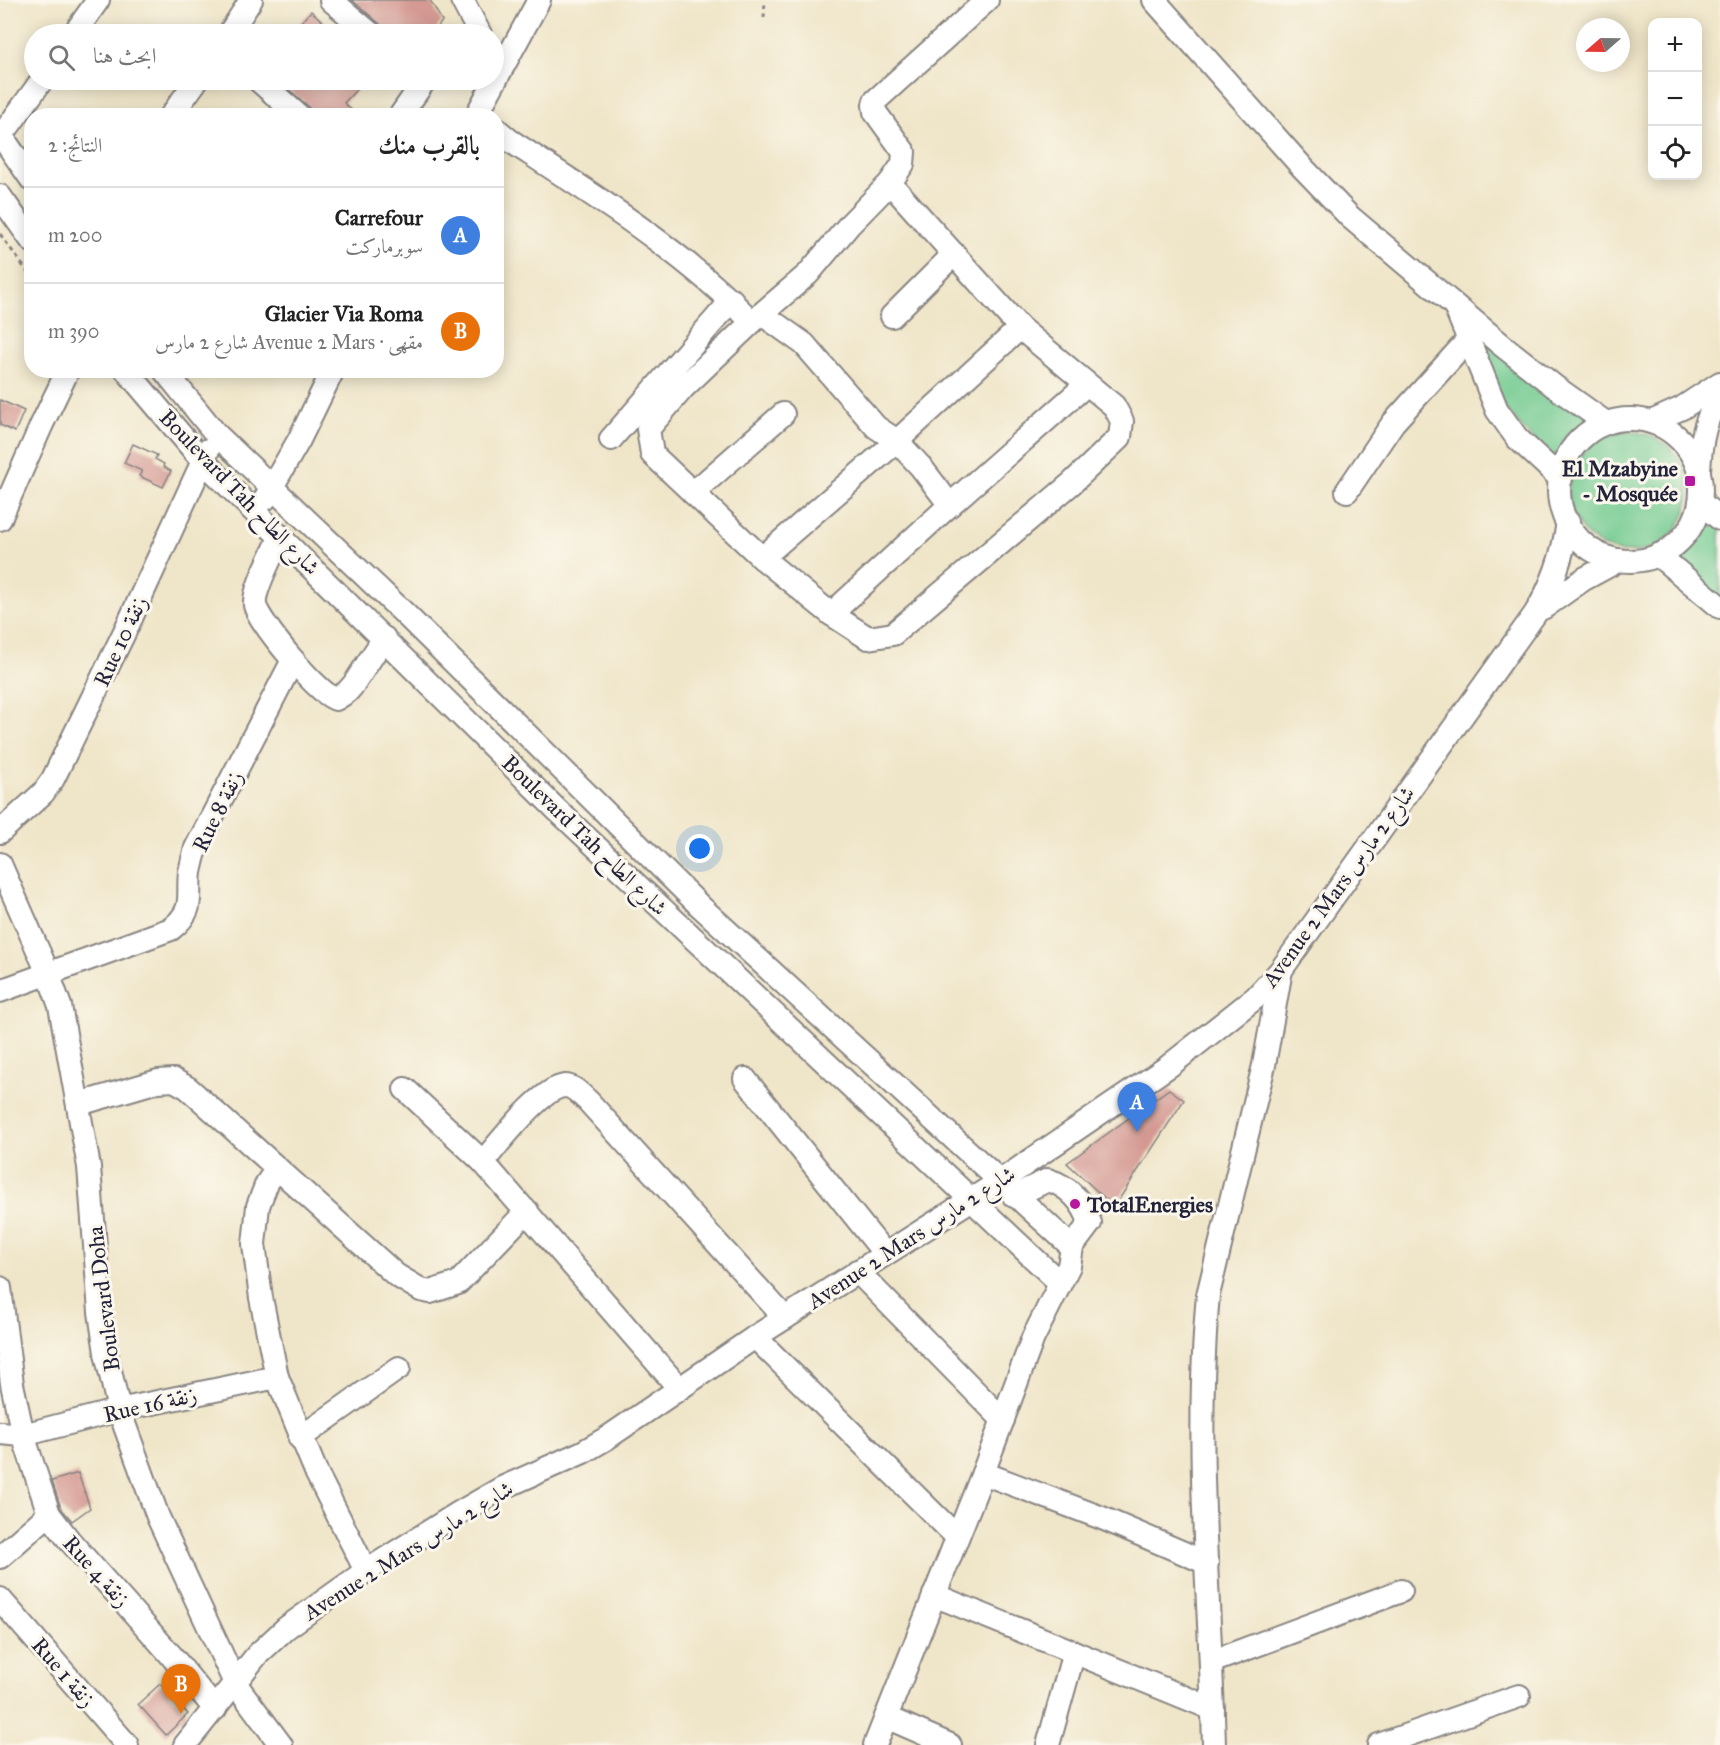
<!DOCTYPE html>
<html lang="ar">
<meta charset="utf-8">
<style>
:root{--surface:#fff;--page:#f6f6f6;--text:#222;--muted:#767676;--line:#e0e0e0;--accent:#ea580c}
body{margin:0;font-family:"IM FELL Great Primer",Amiri,serif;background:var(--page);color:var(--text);direction:rtl}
.controls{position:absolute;right:18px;top:18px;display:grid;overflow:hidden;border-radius:12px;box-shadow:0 3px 15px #0003}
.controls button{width:54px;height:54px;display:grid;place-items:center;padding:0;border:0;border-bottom:2px solid var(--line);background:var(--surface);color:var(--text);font:30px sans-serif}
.compass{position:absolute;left:1576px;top:18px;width:54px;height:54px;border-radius:50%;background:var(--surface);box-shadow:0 3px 15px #0003;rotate:250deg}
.you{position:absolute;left:700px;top:849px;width:21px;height:21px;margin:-15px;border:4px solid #fff;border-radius:50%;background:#1a73e8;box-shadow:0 0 0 9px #1a73e833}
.badge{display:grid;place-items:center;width:39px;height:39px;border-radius:50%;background:var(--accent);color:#fff;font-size:20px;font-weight:700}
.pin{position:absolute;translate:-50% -50px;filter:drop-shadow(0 2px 3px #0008)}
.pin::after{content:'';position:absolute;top:32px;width:21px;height:18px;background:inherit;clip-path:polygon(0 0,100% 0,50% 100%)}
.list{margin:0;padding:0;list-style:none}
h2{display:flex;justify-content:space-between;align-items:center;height:78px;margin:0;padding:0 24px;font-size:26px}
h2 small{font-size:20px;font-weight:400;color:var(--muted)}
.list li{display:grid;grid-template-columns:39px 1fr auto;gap:18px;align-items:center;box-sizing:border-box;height:96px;padding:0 24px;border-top:2px solid var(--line)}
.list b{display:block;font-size:22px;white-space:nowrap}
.list p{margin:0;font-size:20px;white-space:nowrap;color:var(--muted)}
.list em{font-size:20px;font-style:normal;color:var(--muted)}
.icon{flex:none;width:33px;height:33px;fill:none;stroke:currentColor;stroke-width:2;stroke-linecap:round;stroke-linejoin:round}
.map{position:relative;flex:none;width:1720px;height:1745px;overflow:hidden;direction:ltr}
.search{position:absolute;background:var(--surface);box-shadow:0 3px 15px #0003;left:24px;top:24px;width:480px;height:66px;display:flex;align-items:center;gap:15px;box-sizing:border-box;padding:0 21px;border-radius:33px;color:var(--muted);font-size:22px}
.panel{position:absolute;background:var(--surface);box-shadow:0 3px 15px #0003;left:24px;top:108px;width:480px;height:270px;border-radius:24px;direction:rtl}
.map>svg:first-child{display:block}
.green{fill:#72ca90;stroke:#4a7666;stroke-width:1.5}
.building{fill:#d49992}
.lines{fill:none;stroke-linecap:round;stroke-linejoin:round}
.minor-casing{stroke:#888482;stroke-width:26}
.path{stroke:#888482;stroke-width:3;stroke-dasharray:4.5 4.5;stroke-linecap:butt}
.minor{stroke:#fff;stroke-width:22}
.poi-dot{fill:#b5179e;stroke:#fbf7ec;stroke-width:2}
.labels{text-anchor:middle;stroke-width:6;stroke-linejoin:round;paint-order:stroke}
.poi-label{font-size:22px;font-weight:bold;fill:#22223b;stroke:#fbf7ec;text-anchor:end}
.street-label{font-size:22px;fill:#22223b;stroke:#fbf7ec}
</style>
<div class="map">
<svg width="1720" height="1745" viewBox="0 0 1720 1745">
<rect width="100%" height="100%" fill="#fbf7ec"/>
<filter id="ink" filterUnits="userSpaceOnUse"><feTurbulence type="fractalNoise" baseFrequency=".0167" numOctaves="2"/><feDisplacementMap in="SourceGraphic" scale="12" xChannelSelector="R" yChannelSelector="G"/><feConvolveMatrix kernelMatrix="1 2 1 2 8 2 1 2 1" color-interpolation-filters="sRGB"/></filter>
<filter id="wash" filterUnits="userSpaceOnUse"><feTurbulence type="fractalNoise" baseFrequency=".008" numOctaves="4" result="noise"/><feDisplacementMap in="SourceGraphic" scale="24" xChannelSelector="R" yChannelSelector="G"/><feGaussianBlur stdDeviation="1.35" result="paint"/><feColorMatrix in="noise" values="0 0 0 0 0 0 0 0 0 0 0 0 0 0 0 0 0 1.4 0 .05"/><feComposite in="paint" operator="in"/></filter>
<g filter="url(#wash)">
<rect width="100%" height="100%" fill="#efe5c8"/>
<g class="green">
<path d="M1466 320 1597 422C1579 436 1566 447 1558 468L1503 406Z"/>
<circle cx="1629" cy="492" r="60"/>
<polygon points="1703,511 1720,525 1720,601 1672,552 1695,529"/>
</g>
<g id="blocks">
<g class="building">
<polygon points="352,0 430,0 442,21 433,34 384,34 380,24"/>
<polygon points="311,11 337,34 290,34"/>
<polygon points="278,80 365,80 344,103 358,116 312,116 308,106"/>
<polygon points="0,400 24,411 15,432 0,425"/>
<polygon points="133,444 157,455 155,459 164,464 163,467 171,471 163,487 139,476 142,471 124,463"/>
<polygon points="1169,1089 1184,1100 1114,1207 1067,1163"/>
<polygon points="78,1473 90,1508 72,1521 61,1508 52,1481"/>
<polygon points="160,1684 188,1714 166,1735 138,1704"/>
</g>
</g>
</g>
<g filter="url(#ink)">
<use href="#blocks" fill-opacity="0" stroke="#888482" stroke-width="1.5"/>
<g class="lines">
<defs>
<g id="minor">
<polyline points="331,0 371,34"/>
<polyline points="462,0 480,34"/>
<polyline points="1154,0 1303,168 1350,217 1503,346 1554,386 1606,423"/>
<polyline points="74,34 98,0"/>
<polyline points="229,34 251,0"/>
<polyline points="258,80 299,116"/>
<polyline points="171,116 197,80"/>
<polyline points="400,116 425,80"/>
<polyline points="476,116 539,0"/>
<path d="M496 129 509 140C593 195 682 250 752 322L808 274 850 224 890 183 903 164 904 152 875 112 874 105 875 101 987 0"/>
<polyline points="0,134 32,180"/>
<polyline points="0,138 42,80"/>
<polyline points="0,196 32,241"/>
<polyline points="1455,306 1497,410 1517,438 1561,479"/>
<polyline points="762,314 804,344 876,427 897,441 921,467 950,505 831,614"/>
<polyline points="892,316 954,254"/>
<polyline points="752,322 683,388 648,429 652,454 762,558 831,614 868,638 893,634 1072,483 1120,437 1122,421 1114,406 1020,328 890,183"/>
<polyline points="126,370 203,461 555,808 1060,1283"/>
<polyline points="164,370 216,434 405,614 701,907 1072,1247"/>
<circle cx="1630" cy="490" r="71"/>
<polyline points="1651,422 1682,408 1720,383"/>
<polyline points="611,439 732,300"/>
<path d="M1699 470C1701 438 1705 421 1720 392"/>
<polyline points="1347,491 1393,423 1468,340"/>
<polyline points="693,493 783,414"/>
<polyline points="265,499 299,440 333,370"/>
<polyline points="1700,502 1720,519"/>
<polyline points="950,505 1087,384"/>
<polyline points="0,519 42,424 68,370"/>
<path d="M281 536C274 552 253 589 255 605 258 621 320 697 336 699L347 692 354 684 384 638"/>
<polyline points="1658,555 1720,607"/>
<polyline points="762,558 897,441 1020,328"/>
<polyline points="1543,608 1584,579 1619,560"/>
<polyline points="0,832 43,793 53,779 126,629 208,450"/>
<polyline points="0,864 48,973 60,1006 89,1167 100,1312 106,1353 119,1410 158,1517 235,1683 281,1745"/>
<path d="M0 991 171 929C196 909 187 898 190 872 192 863 194 855 196 848L293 660"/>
<polyline points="745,1079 885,1254"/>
<polyline points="405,1089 483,1162 679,1388"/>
<polyline points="79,1104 158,1081 174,1080 188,1088 396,1275 421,1290 430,1292 458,1283 527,1211"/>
<path d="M483 1162C498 1144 542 1087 565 1086 574 1086 581 1095 588 1101L785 1318"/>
<polyline points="277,1168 267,1183 258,1206 254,1244 261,1298 277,1377 317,1474 366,1571"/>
<polyline points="857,1271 1003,1420"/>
<polyline points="0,1288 12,1384 23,1435 119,1410 277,1377"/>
<polyline points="755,1337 957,1537"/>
<polyline points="0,1433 23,1435 49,1514 69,1540 170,1654 215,1709"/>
<polyline points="300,1438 399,1368"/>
<polyline points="983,1473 1102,1518 1207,1563"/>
<polyline points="0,1557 49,1514"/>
<polyline points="934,1595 1213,1709"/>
<polyline points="0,1599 127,1745"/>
<polyline points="1211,1662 1401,1591"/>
<polyline points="886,1717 950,1745"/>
<path d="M185 1745 257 1655 286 1628 366 1571 457 1514 502 1488 583 1452 607 1438 755 1337 999 1182 1169 1066 1255 998 1281 970 1535 614C1553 585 1563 556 1568 522"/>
<path d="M875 1745 983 1473 1033 1338 1069 1266 1072 1247 1090 1223C1084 1203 1069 1186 1048 1180L1014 1196"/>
<polyline points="1048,1745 1074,1652"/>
<path d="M1214 1745C1210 1596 1194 1444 1208 1295L1264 1065 1281 970"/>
<polyline points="1379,1745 1519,1696"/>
</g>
</defs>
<use href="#minor" class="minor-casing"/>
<g class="path">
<polyline points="764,18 765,0"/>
<polyline points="0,234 32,278"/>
</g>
<use href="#minor" class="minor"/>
</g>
</g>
<g class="poi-dot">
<rect x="1684" y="475" width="12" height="12" rx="3"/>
<circle cx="1075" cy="1204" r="6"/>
</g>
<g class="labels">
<g class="poi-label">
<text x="1678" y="476">El Mzabyine<tspan x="1678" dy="25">- Mosquée</tspan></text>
<text x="1087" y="1212" text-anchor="start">TotalEnergies</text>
</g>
<g class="street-label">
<text transform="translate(240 492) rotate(46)" y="8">Boulevard Tah شارع الطاح</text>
<text transform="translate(120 641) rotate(-65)" y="8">Rue 10 زنقة</text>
<text transform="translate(217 811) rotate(-64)" y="8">Rue 8 زنقة</text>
<text transform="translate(585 835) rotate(44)" y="8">Boulevard Tah شارع الطاح</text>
<text transform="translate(1338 886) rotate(-54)" y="8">Avenue 2 Mars شارع 2 مارس</text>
<text transform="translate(911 1237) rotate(-33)" y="8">Avenue 2 Mars شارع 2 مارس</text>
<text transform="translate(103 1299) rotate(-97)" y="8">Boulevard Doha</text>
<text transform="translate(150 1404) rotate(-13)" y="8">Rue 16 زنقة</text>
<text transform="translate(408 1550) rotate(-32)" y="8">Avenue 2 Mars شارع 2 مارس</text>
<text transform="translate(97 1571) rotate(48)" y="8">Rue 4 زنقة</text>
<text transform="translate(64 1672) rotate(49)" y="8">Rue 1 زنقة</text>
</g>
</g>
</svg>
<div class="controls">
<button>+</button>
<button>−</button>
<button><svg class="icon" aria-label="locate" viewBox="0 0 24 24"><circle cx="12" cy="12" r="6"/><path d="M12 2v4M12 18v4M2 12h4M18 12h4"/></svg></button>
</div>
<svg class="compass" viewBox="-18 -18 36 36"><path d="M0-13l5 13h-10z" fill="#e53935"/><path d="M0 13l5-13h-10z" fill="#767676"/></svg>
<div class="you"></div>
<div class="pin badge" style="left:1137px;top:1132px;background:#3f7fe0">A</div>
<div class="pin badge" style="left:181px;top:1714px;background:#e8710a">B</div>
<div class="search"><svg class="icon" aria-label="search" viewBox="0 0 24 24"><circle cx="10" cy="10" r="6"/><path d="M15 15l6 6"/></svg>ابحث هنا</div>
<section class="panel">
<h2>بالقرب منك<small>النتائج: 2</small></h2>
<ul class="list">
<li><span class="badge" style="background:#3f7fe0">A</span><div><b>Carrefour</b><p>سوبرماركت</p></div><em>200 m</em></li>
<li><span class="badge" style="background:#e8710a">B</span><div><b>Glacier Via Roma</b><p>مقهى · Avenue 2 Mars شارع 2 مارس</p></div><em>390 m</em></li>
</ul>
</section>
</div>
